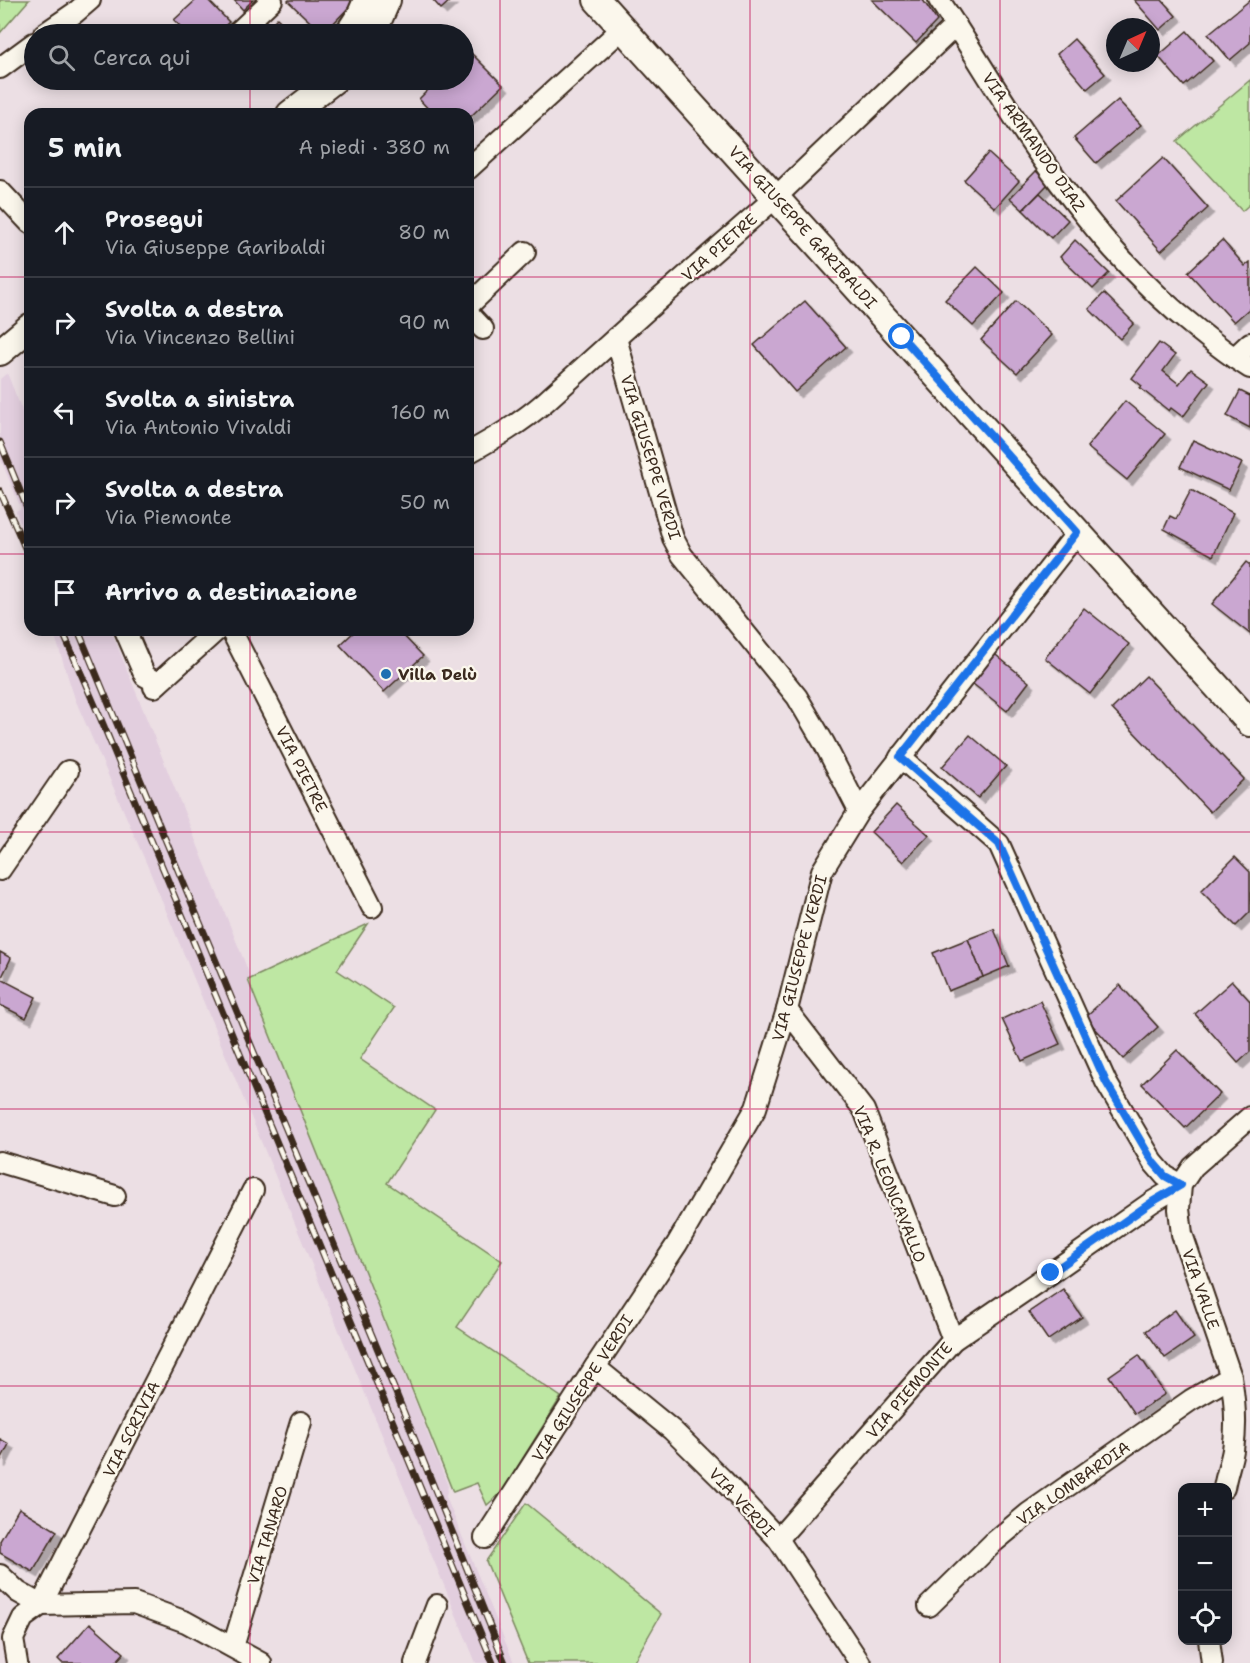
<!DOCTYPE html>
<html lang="it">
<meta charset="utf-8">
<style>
:root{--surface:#171b24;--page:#242831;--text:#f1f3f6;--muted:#9ea1a6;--line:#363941}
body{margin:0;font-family:"Shantell Sans",sans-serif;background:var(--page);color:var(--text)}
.controls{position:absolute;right:18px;bottom:18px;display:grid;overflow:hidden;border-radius:12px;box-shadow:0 3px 15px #0003}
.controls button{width:54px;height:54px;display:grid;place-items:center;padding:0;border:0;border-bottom:2px solid var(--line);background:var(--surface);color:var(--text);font:30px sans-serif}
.compass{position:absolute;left:1106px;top:18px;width:54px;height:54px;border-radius:50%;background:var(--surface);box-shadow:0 3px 15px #0003;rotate:44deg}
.stop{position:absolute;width:18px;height:18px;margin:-14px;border:4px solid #1a73e8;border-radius:50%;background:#fff}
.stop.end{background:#1a73e8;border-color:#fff;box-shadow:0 2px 6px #0008}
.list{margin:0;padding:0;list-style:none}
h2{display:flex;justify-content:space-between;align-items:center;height:78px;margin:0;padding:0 24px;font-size:26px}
h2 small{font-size:20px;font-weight:400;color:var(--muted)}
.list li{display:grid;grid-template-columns:39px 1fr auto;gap:18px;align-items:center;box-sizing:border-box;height:90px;padding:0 24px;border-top:2px solid var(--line)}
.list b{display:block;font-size:22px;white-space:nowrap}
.list p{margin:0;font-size:20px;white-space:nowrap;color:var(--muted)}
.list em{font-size:20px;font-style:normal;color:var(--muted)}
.icon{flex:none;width:33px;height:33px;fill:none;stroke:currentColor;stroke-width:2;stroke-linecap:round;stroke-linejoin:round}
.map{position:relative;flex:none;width:1250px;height:1663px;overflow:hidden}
.search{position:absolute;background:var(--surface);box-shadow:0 3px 15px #0003;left:24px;top:24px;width:450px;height:66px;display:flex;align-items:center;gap:15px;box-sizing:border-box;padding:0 21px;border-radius:33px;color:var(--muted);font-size:22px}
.panel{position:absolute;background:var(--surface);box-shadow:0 3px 15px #0003;left:24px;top:108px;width:450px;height:528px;border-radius:18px}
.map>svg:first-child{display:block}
.built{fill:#e2cede}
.green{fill:#bee7a3;stroke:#7c8860;stroke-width:1.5}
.building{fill:#caa7d1;stroke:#3b2a1e;stroke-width:1.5;filter:url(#shadow)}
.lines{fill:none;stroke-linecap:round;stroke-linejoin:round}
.minor-casing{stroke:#3b2a1e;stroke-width:24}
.tertiary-casing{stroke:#3b2a1e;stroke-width:30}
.minor{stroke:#fbf7ec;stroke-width:20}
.tertiary{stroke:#fbf7ec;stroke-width:26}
.rail-casing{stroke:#3b2a1e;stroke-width:7}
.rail{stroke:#fbf7ec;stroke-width:4.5;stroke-dasharray:14;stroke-linecap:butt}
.route{stroke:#1a73e8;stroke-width:8}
.grid{fill:none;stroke:#c2185b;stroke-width:1.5;stroke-opacity:0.55}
.poi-dot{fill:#1f6fb2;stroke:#fbf7ec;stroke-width:2}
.labels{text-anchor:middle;stroke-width:4.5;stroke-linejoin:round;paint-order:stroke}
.street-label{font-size:16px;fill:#3b2a1e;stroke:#fbf7ec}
.poi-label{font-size:16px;font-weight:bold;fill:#3b2a1e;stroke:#fbf7ec;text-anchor:start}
</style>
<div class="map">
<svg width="1250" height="1663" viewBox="0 0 1250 1663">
<defs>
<filter id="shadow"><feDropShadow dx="5.5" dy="5.5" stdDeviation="0" flood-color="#0004"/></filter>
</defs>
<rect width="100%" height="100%" fill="#ecdfe4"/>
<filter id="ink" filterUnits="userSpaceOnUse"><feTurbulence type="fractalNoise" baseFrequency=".0167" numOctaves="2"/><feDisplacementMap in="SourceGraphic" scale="12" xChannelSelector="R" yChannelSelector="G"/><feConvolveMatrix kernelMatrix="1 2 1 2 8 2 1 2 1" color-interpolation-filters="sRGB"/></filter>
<g filter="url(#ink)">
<g class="built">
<polygon points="7,373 30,430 30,556 16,511 21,508 0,458 0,379"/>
<polygon points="53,630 111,630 288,1070 323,1163 448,1486 446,1497 514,1663 476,1663 148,867 75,699"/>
</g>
<g class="green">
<polygon points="0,0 29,0 0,33"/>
<polygon points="1250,80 1250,204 1242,211 1177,141"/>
<polygon points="368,924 337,970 394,1008 360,1059 435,1110 387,1183 502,1261 457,1327 561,1397 502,1492 487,1505 477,1483 453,1492 248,980"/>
<polygon points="526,1503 661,1614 633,1663 528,1663 486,1561"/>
</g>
<g class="building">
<polygon points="196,0 208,0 229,22 216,34 188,34 174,20"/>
<polygon points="234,0 253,0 243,10"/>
<polygon points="289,0 354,0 355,1 323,34 288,1"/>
<polygon points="433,0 451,0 441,9"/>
<polygon points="872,0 923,0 937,21 916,43"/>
<polygon points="1134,0 1162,0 1176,16 1160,30"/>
<polygon points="1250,0 1250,43 1230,60 1208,34"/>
<polygon points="277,18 294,34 261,34"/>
<polygon points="1187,31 1213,61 1184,86 1158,56"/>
<polygon points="1074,39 1105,74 1087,89 1057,54"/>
<polygon points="468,50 503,85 468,119 468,114 433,114 419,99 438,80 464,80 464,55"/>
<polygon points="1118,100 1141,125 1096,163 1074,138"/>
<polygon points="988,153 1019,181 995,208 964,180"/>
<polygon points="1163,158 1208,208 1161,251 1116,201"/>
<polygon points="1036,171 1049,183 1023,210 1010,198"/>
<polygon points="1040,193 1068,220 1051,238 1023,210"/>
<polygon points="1075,240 1109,273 1093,289 1060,257"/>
<polygon points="1222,240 1245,266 1250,262 1250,308 1234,322 1188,272"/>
<polygon points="977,267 1004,293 973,326 945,300"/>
<polygon points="1104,293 1134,323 1120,339 1089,309"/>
<polygon points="805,301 846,347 795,392 754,345"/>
<polygon points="1016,301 1052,335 1017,373 981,340"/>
<polygon points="1159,343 1175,355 1163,371 1179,384 1191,369 1209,382 1183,417 1171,408 1169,411 1140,388 1142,386 1132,378"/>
<polygon points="1240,391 1250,396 1250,428 1227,416"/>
<polygon points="1125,401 1165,434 1127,480 1087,447"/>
<polygon points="1193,440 1242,463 1229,490 1180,467"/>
<polygon points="1191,490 1233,513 1213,556 1164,529 1170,516 1176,519"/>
<polygon points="1246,562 1250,565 1250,634 1212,604"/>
<polygon points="1084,608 1129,644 1090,694 1045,658"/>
<polygon points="356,630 398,630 423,656 384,692 340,645"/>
<polygon points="991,651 1029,682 1007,711 968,680"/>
<polygon points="1146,676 1244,779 1210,812 1112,709"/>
<polygon points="970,735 1006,766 978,798 942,767"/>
<polygon points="896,805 929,835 903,862 871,832"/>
<polygon points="1235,857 1250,872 1250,912 1236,926 1201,891"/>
<polygon points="994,929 1009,966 983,977 968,939"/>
<polygon points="968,939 983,977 948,991 933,953"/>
<polygon points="0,952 11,958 1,979 36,997 26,1018 0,1005"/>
<polygon points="1232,981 1250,1001 1250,1052 1238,1063 1195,1014"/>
<polygon points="1120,985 1158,1027 1123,1059 1085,1017"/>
<polygon points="1040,1001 1060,1044 1022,1061 1002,1019"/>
<polygon points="1177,1050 1220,1094 1185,1128 1142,1084"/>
<polygon points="1063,1289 1082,1317 1048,1340 1029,1312"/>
<polygon points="1175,1310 1194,1338 1165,1358 1146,1331"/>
<polygon points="1139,1355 1165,1394 1135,1414 1109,1376"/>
<polygon points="0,1439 9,1444 0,1462"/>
<polygon points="19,1508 57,1531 33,1572 0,1553 0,1541"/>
<polygon points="90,1623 124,1653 115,1663 62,1663 58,1659"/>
</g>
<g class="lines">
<defs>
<g id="minor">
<path d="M939 0C973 50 1003 103 1038 153 1084 218 1135 281 1198 330 1215 344 1232 357 1250 368"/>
<polyline points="44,34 76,12 90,0"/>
<polyline points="236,34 272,0"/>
<polyline points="0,68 34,43"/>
<polyline points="468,169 623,28"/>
<polyline points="0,191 30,223"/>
<polyline points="468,306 525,252"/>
<polyline points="468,313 483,329"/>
<polyline points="616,338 673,538 682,555 797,697 824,743 859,811"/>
<polyline points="1234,358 1250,343"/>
<path d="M468 453C495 438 521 423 545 402L647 310 776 197 956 25"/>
<polyline points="125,630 145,676 158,683"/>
<polyline points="231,630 372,907"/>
<polyline points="154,687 217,630"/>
<polyline points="900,757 999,844 1106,1082 1153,1162 1165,1176 1181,1185"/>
<polyline points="0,870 68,771"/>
<polyline points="787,1010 864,1110 953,1340"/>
<polyline points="0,1162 115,1196"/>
<polyline points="595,1367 672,1430 723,1480 778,1539 860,1663"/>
<path d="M1224 1488C1226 1475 1231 1462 1233 1450 1237 1425 1235 1401 1231 1377L1182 1234 1179 1209 1181 1185 1193 1167 1250 1117"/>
<polyline points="485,1538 595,1367 677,1244 756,1108 787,1010 822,871 859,811 1077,533"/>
<polyline points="778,1539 953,1340 1051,1273 1152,1202 1181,1185"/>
<polyline points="0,1575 18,1592 41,1605 134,1603 186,1622 261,1663"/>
<polyline points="929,1606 994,1542 1029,1513 1191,1400 1231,1377"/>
<polyline points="1209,1640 1212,1663"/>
<polyline points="233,1647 301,1422"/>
<polyline points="17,1663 13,1639 23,1618 41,1605 253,1190"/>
<polyline points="415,1663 437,1605"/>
</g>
<g id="tertiary">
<polyline points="597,0 1250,723"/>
<polyline points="348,34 361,14 367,0"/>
<polyline points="370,34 377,23 387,0"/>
<polyline points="290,114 334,80"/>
<polyline points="0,352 30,327"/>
</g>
</defs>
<use href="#minor" class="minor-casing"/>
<use href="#tertiary" class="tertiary-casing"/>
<use href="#minor" class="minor"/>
<use href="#tertiary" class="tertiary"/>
<defs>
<g id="rail">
<polyline points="0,442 30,515"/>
<polyline points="0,491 30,559"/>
<polyline points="62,630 100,717 493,1663"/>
<polyline points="78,630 396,1393 505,1663"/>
</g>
</defs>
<use href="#rail" class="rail-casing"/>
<use href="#rail" class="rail"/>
</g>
</g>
<g class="lines" filter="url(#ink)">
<polyline class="route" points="902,337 1077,532 900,757 999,844 1106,1082 1153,1162 1165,1176 1181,1185 1152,1202 1051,1273"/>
</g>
<path class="grid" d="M250 0V34M500 0V1663M750 0V1663M1000 0V1663M250 80V114M0 277H30M468 277H1250M0 554H30M468 554H1250M250 630V1663M0 832H1250M0 1109H1250M0 1386H1250"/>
<circle class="poi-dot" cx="386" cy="674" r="6"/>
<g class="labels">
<g class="street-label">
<text transform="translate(1034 142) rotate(55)" y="6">VIA ARMANDO DIAZ</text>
<text transform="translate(803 227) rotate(48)" y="6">VIA GIUSEPPE GARIBALDI</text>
<text transform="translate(719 247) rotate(-41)" y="6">VIA PIETRE</text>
<text transform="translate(651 457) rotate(73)" y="6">VIA GIUSEPPE VERDI</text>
<text transform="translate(302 769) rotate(63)" y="6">VIA PIETRE</text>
<text transform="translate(799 958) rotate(-75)" y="6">VIA GIUSEPPE VERDI</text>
<text transform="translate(890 1184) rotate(68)" y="6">VIA R. LEONCAVALLO</text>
<text transform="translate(1201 1289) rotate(71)" y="6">VIA VALLE</text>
<text transform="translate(582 1388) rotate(-57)" y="6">VIA GIUSEPPE VERDI</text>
<text transform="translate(909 1390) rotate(-49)" y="6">VIA PIEMONTE</text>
<text transform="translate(131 1429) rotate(-63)" y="6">VIA SCRIVIA</text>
<text transform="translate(1073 1483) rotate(-35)" y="6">VIA LOMBARDIA</text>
<text transform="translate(742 1502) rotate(47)" y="6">VIA VERDI</text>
<text transform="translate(267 1535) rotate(-73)" y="6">VIA TANARO</text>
</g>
<g class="poi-label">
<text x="398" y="680">Villa Delù</text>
</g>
</g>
</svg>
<div class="controls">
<button>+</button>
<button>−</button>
<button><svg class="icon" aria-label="locate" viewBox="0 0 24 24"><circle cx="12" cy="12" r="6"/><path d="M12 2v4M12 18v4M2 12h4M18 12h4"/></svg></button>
</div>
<svg class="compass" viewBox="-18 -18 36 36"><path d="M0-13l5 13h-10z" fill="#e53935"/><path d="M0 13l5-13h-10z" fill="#9ea1a6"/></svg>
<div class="stop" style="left:902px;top:337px"></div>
<div class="stop end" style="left:1051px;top:1273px"></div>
<div class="search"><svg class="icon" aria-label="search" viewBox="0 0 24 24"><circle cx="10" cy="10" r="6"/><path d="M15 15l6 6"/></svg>Cerca qui</div>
<section class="panel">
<h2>5 min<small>A piedi · 380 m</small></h2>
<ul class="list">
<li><svg class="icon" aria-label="ahead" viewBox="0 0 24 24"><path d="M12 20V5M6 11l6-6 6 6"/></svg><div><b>Prosegui</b><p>Via Giuseppe Garibaldi</p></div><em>80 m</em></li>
<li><svg class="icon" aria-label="right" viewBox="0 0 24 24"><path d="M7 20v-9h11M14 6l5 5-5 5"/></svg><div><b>Svolta a destra</b><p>Via Vincenzo Bellini</p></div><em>90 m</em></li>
<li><svg class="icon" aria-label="left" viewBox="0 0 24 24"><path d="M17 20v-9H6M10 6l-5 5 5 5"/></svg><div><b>Svolta a sinistra</b><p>Via Antonio Vivaldi</p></div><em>160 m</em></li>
<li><svg class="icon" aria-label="right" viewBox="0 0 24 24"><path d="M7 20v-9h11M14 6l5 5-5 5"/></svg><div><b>Svolta a destra</b><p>Via Piemonte</p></div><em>50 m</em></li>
<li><svg class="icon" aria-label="arrive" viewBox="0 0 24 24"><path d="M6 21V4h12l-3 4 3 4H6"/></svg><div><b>Arrivo a destinazione</b></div></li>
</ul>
</section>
</div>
